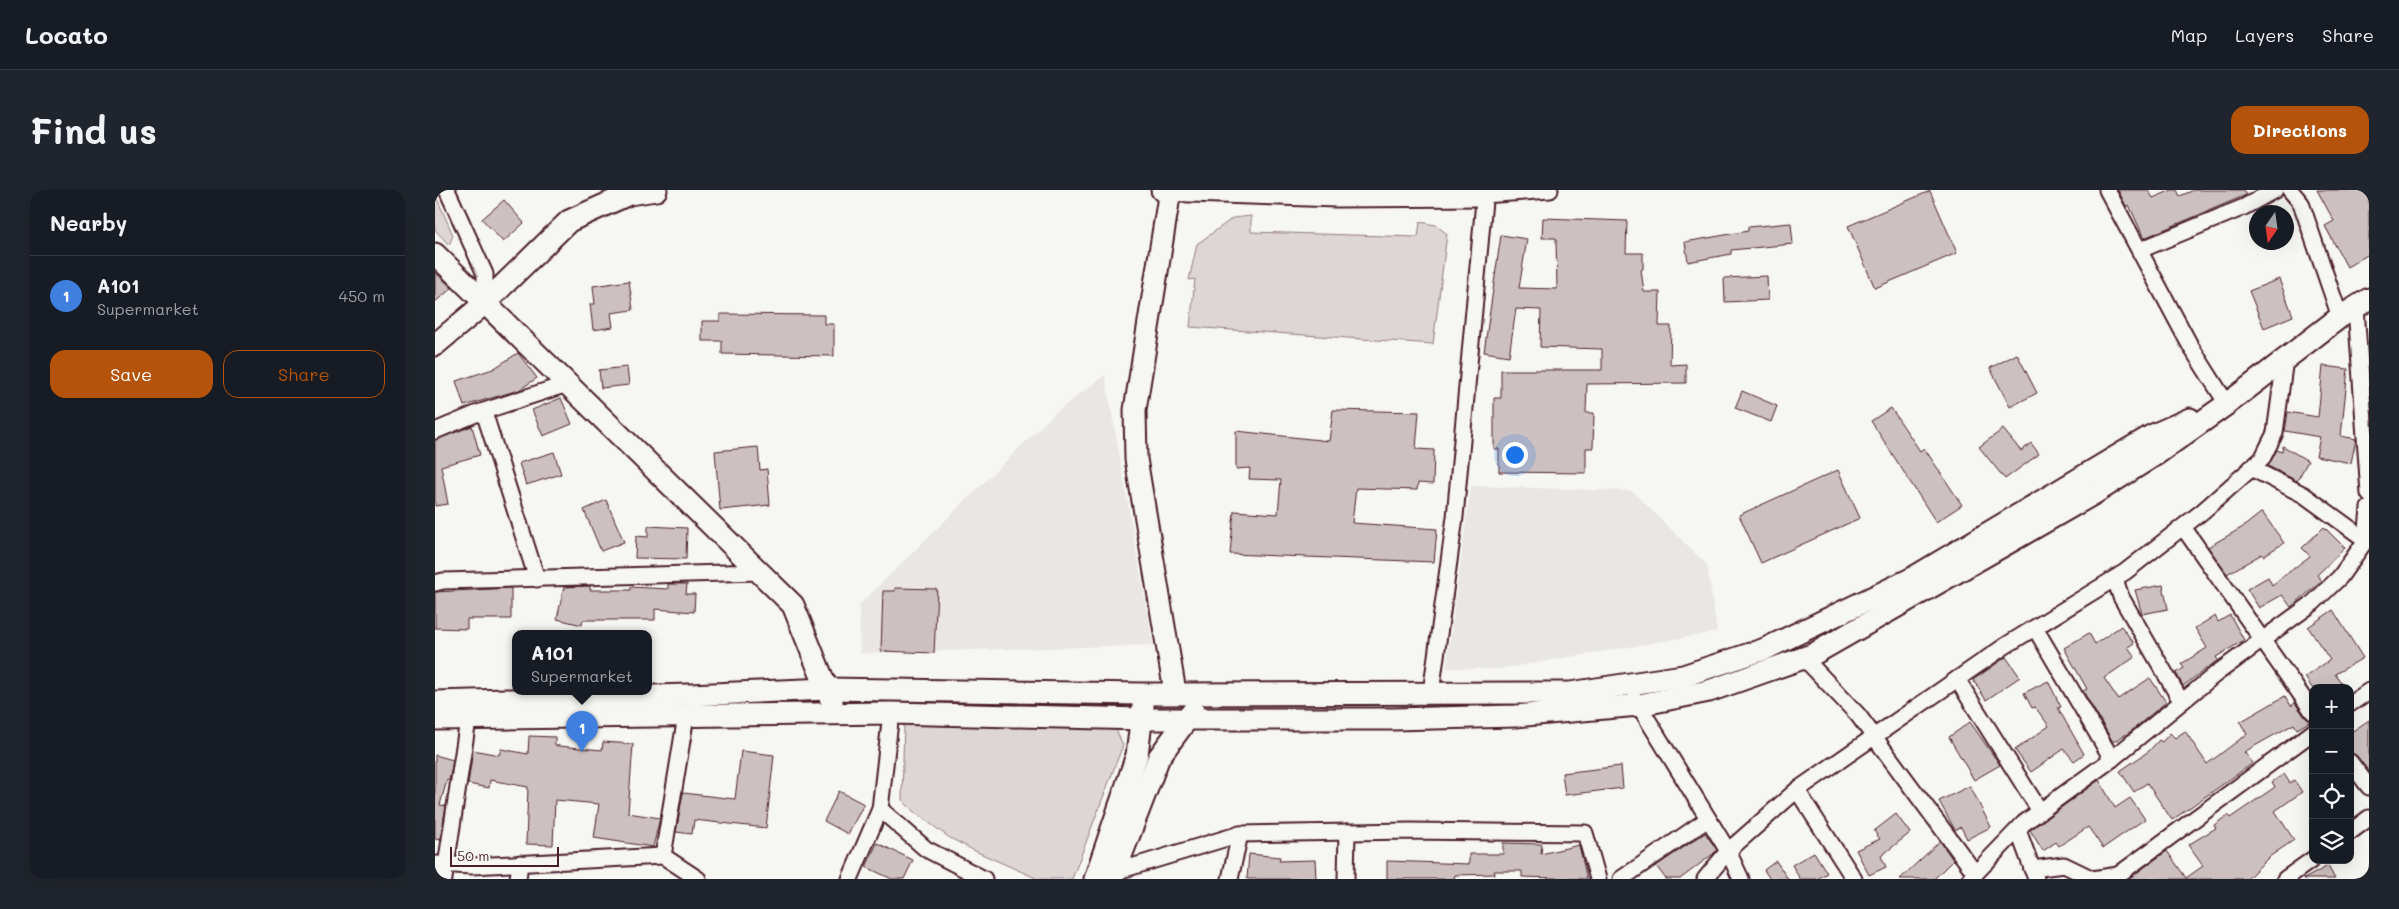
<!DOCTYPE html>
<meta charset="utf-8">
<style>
:root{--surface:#171b24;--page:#20242c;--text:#f1f3f6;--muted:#9ea1a6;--line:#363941;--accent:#b45309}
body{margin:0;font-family:Mali,sans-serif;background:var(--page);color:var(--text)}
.controls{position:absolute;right:15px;bottom:15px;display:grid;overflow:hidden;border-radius:10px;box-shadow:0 5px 20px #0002}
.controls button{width:45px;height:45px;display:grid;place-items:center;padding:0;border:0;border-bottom:1px solid var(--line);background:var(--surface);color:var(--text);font:25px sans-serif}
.compass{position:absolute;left:1814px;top:15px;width:45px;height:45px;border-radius:50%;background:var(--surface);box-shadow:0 5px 20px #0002;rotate:193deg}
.scale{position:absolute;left:15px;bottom:12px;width:109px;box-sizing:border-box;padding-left:5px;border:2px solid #4a1f2b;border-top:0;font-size:14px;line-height:18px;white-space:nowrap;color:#4a1f2b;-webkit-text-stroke:4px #f6f6f2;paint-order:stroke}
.you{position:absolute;left:1079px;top:264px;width:18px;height:18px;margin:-12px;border:4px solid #fff;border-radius:50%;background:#1a73e8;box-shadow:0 0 0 8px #1a73e833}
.badge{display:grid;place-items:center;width:32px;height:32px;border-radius:50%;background:var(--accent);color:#fff;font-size:16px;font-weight:700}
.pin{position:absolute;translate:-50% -41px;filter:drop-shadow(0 1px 2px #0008)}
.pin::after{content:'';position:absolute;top:26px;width:18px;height:15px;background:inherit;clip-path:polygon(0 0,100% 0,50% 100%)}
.popup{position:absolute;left:77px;top:440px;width:140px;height:65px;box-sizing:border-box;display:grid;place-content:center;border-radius:10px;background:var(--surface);filter:drop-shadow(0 1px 4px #0005);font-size:16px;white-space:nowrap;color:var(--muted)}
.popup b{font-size:19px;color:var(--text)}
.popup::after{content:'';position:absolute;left:50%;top:100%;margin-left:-10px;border:10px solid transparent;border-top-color:var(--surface)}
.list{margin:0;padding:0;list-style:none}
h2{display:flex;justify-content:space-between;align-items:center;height:65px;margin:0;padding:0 20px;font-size:21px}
h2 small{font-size:16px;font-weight:400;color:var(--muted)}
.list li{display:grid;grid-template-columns:32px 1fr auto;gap:15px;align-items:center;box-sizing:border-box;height:80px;padding:0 20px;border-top:1px solid var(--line)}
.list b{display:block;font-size:19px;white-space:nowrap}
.list p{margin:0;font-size:16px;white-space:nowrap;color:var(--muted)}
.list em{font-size:16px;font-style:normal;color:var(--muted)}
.actions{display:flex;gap:10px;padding:15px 20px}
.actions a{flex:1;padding:11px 0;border:1px solid var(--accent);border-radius:15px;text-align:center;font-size:18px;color:var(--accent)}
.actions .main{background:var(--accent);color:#fff}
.icon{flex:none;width:28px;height:28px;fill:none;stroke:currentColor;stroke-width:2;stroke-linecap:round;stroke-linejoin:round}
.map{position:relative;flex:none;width:1934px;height:689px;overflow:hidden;border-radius:15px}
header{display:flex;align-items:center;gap:30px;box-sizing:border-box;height:70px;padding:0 25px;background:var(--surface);border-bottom:1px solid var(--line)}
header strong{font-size:24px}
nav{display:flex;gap:28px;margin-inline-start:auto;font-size:18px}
.intro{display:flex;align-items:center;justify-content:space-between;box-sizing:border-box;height:120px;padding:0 30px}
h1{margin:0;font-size:35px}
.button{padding:12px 22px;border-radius:15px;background:var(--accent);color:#fff;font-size:18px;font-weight:700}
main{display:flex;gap:30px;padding:0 30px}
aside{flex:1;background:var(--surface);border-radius:15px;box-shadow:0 5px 20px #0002}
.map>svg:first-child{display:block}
.built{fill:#e9e6e3}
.green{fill:#ddd6d5;stroke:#947a80}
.building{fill:#ccc1c0;stroke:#4a1f2b}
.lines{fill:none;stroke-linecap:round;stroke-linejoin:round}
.street-casing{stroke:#4a1f2b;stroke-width:19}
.secondary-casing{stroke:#4a1f2b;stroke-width:25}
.street{stroke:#f6f6f2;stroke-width:15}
.secondary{stroke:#f6f6f2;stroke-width:21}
</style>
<header>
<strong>Locato</strong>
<nav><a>Map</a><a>Layers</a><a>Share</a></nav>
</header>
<div class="intro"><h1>Find us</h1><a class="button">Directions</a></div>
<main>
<aside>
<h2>Nearby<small></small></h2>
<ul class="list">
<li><span class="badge" style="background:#3f7fe0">1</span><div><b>A101</b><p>Supermarket</p></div><em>450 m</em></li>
</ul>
<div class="actions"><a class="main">Save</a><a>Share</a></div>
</aside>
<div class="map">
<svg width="1934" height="689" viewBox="0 0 1934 689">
<rect width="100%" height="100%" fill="#f6f6f2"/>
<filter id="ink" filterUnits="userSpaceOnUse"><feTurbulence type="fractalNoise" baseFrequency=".02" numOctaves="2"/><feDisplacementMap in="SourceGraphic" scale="10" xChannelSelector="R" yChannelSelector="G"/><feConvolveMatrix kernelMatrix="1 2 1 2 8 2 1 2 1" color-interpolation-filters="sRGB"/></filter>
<g filter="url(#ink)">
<g class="built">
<polygon points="670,185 718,455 425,463 424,415 619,224"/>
<polygon points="1036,296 1197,301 1272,375 1282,442 1064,479 1011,478"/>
</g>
<g class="green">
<polygon points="0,4 18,45 14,55 0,40"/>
<polygon points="816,26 816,42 983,47 985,32 1001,35 1012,44 998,154 755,137 760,89 754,90 762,54 798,28"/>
<polygon points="469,532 678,533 688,555 637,689 603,689 540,661 515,648 479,622 467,610"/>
</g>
<g class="building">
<polygon points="1683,0 1713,0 1718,8 1737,0 1742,0 1745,6 1759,0 1809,0 1811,5 1709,48 1694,15 1691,16"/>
<polygon points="1882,0 1934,0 1934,64 1912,77 1890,36 1899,31"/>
<polygon points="1495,1 1522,63 1440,98 1413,36"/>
<polygon points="69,10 89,33 68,52 47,29"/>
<polygon points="1108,28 1192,31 1191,63 1208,63 1208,79 1206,80 1209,102 1225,102 1224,136 1236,136 1235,175 1251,174 1251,193 1152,194 1151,223 1159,223 1158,258 1151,258 1151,283 1064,282 1064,259 1059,259 1059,208 1066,208 1066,180 1167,180 1167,159 1105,157 1106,120 1081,119 1074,166 1049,162 1066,45 1092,49 1084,98 1122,99 1121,48 1107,48"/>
<polygon points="1356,33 1358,54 1296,60 1296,64 1253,72 1250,52 1313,41 1313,37"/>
<polygon points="0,82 17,98 0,112"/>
<polygon points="1332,86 1333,110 1290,112 1289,88"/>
<polygon points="1844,89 1858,126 1829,138 1814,101"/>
<polygon points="194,91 198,120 176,123 178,137 158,140 155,114 160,114 158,96"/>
<polygon points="285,124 389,125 389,134 399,134 399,166 287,164 287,151 267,151 267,131 285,131"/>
<polygon points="83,163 102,188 84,200 29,216 21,191 58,179"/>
<polygon points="1582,164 1602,203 1575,217 1555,178"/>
<polygon points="1888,176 1913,179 1906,246 1921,249 1916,273 1881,266 1885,247 1850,241 1853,222 1883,227"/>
<polygon points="192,177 194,195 166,198 164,180"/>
<polygon points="1307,201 1342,216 1336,232 1300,218"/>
<polygon points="126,208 137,234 108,246 97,220"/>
<polygon points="1456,218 1485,261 1489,258 1527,315 1501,332 1436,231"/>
<polygon points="898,220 984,222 981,259 999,260 998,294 983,293 982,300 921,298 917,333 1002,339 999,372 795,364 799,321 843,324 846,290 814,289 815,278 801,279 801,241 894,251"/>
<polygon points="37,236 45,265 6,276 13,314 0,316 0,250"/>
<polygon points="1568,239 1586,261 1596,253 1604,264 1570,289 1544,257"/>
<polygon points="1848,256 1873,271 1862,291 1833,276 1842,260 1847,262"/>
<polygon points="323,257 325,280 332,279 335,315 285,320 280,261"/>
<polygon points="119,262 126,284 91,295 84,273"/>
<polygon points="1403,280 1425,328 1326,373 1304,325"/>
<polygon points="171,310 189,352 166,361 149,320"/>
<polygon points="1827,322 1849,353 1828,366 1827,364 1792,384 1773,357 1808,337"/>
<polygon points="213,336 252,338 251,369 200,368 201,346 213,347"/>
<polygon points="1889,337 1910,358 1882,385 1887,391 1856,417 1847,405 1824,418 1812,399 1833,387 1837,395 1875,366 1867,358"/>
<polygon points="233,394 252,394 251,404 260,404 259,422 220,419 220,430 148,430 147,435 122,429 129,397 155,396 155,400 196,400 196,397 233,399"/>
<polygon points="1728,395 1733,419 1707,424 1700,400"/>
<polygon points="76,398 76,429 32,429 32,439 0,438 0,402"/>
<polygon points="460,398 502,399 499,463 446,461 448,401 460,401"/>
<polygon points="1898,420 1928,468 1900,484 1910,498 1877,498 1870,487 1895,470 1873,437"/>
<polygon points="1795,425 1809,450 1781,467 1783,470 1748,496 1741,483 1749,478 1746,474 1772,458 1760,438 1780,426 1783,432"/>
<polygon points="1686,436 1699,453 1693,457 1700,467 1669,488 1683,509 1715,488 1731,512 1695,542 1678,552 1648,501 1652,499 1629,458 1654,443 1660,454"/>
<polygon points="1571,467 1585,487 1551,510 1538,490"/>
<polygon points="1613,491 1626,517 1623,518 1649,564 1639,571 1629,559 1596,582 1580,560 1614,536 1600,517 1597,518 1589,503"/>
<polygon points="1850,506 1856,516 1860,513 1870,527 1876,531 1862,539 1859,534 1809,562 1818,573 1737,630 1712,593 1699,602 1685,581 1714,561 1724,550 1727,552 1735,543 1740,548 1750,541 1772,574 1812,544 1805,532"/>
<polygon points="1934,530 1934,582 1922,566 1915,563 1915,543"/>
<polygon points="1535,532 1565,575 1539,590 1514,547"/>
<polygon points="94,546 120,547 120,555 124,556 167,560 168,552 198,554 193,623 225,628 218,657 159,648 164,614 120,610 118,655 91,654 93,597 55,590 54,598 33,594 38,560 64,565 66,559 93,564"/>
<polygon points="306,561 339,565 331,638 259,630 257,644 241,642 248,603 300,609"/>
<polygon points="0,565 18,570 14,591 12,590 5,615 11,616 5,650 0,649"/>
<polygon points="1186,576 1188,598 1130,605 1127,583"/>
<polygon points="1849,584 1855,593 1859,590 1867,602 1840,621 1859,650 1834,667 1812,689 1693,689 1732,661 1751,688 1768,676 1753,655 1781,638 1779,635 1793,625 1795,628 1840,597 1837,592"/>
<polygon points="1664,590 1680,618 1695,608 1710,629 1668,658 1653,637 1624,656 1621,652 1608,661 1595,640"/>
<polygon points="1535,596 1556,637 1532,649 1526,637 1520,640 1504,611"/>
<polygon points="404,601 429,614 413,644 389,631"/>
<polygon points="1461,624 1475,643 1446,666 1451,677 1434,685 1421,660 1445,649 1439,641"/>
<polygon points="1270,643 1282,660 1278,664 1245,689 1231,689 1221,676"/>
<polygon points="1505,651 1518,670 1499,689 1465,689"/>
<polygon points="442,653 478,670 469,689 457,689 431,677"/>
<polygon points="1068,653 1107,654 1106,664 1144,655 1152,689 1087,687 1087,681 1059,681 1060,684 1020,685 1019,689 952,689 952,671 1034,674 1034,664 1068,664"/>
<polygon points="1379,662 1392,683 1382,689 1365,689 1357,675"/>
<polygon points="814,664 845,667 844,671 880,670 881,689 812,689"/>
<polygon points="1341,671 1353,689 1335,689 1329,680"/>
<polygon points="1893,676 1900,689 1869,689"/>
</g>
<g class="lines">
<defs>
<g id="street">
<polyline points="12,0 50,84 50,113"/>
<polyline points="1672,0 1756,157 1792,214"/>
<polyline points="1855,0 1866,13 1905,127"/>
<polyline points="1049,5 1115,0"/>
<polyline points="1705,60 1809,17 1840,0"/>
<polyline points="1921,118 1934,304"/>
<polyline points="49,222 102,389"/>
<polyline points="0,241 43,223 132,194"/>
<polyline points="1816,278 1869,305 1931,350 1934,350"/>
<polyline points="1748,337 1878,522"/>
<polyline points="1680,389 1686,407 1746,511"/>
<polyline points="0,393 8,391 325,382"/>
<polyline points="1600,438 1677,569"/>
<polyline points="1369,468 1423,525 1540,683 1539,689"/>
<polyline points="1522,489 1605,621"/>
<polyline points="996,503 1020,327 1050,0"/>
<polyline points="1200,509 1293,661 1306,689"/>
<polyline points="1915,514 1934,501"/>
<polyline points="1915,572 1934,597"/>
<polyline points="1362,600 1419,689"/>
<polyline points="445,619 491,659 549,689"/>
<polyline points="1583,640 1601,689"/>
<polyline points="1915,642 1934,628"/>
<polyline points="228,666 251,526"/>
<polyline points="0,674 37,676 228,666 263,689"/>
<polyline points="1597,679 1629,675 1658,689 1683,685 1878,542"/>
<polyline points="680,682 805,644 975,641 1150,643 1163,689"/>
<polyline points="9,689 33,530"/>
<polyline points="83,689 85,673"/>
<polyline points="415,689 445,619 456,523"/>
<polyline points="795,689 805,644"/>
<polyline points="911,689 912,642"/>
<polyline points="1186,689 1273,629"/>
<polyline points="1270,689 1293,661 1362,600 1570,456 1690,382 1768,321 1827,269 1840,243 1850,169"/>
<polyline points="1535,689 1589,633 1677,569 1782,483 1878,413 1905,387 1931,350 1934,318"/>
<polyline points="1850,689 1878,669"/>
</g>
<g id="secondary">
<polyline points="727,0 901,6 1049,5"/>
<polyline points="735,0 700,220 701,269 740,502"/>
<polyline points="0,64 358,415 397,512"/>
<polyline points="0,155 50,113 134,31 194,4 221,0"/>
<polyline points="0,512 254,505 393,499 708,504 1135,503 1248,486 1330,459 1476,389 1716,246 1755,229"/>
<polyline points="0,529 456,523 707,529 958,529 1081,526 1204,515 1274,501 1377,465 1660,303 1720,265 1792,214 1905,127 1934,109"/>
<polyline points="660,689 702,565 708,516"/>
<polyline points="677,689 724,567 758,521"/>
</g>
</defs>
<use href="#street" class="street-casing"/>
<use href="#secondary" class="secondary-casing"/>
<use href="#street" class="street"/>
<use href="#secondary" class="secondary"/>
</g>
</g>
</svg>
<div class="controls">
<button>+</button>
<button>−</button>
<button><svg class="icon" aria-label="locate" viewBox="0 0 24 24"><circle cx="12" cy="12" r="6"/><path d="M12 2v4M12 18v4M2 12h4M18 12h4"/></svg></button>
<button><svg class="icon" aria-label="layers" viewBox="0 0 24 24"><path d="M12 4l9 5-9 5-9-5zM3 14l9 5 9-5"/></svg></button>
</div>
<svg class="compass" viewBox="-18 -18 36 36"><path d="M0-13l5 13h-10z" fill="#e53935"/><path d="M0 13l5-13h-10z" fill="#9ea1a6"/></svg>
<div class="scale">50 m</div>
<div class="you"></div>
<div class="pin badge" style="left:147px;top:562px;background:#3f7fe0">1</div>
<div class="popup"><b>A101</b>Supermarket</div>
</div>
</main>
